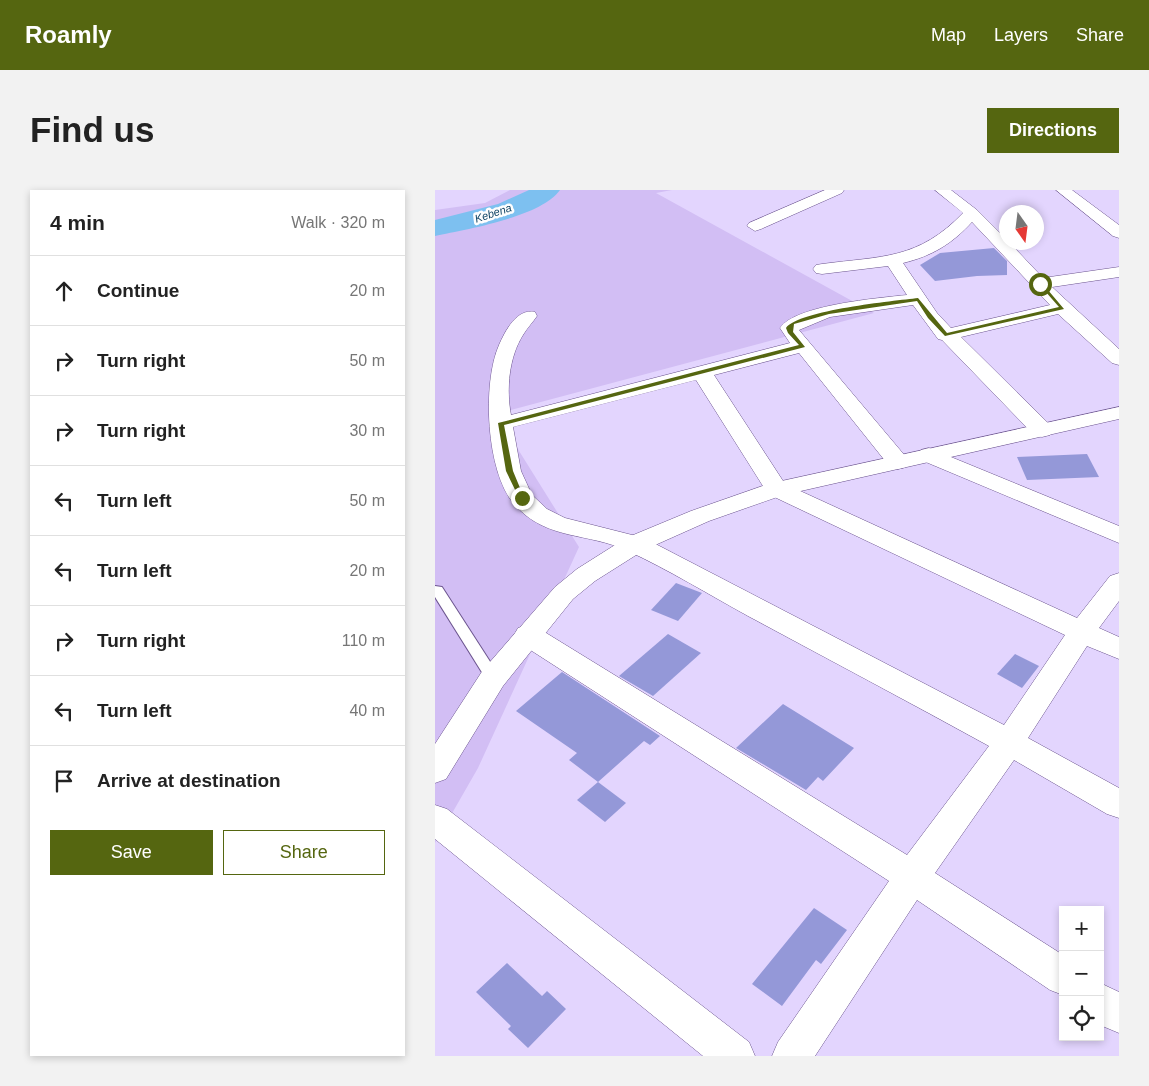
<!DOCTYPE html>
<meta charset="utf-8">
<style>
:root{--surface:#fff;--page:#f2f2f2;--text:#222;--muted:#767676;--line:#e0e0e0;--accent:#556610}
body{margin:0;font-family:Arial,sans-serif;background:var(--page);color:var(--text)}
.controls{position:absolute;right:15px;bottom:15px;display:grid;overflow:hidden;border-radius:0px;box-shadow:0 2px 8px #0003}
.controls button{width:45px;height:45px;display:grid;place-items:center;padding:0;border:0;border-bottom:1px solid var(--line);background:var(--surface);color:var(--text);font:25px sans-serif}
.compass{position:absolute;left:564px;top:15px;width:45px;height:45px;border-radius:50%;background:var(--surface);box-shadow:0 2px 8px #0003;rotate:166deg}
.stop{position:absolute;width:15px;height:15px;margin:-11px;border:4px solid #556610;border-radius:50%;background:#fff}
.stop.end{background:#556610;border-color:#fff;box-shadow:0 1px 5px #0008}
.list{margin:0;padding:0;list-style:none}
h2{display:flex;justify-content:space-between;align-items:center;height:65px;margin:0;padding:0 20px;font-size:21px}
h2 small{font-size:16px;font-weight:400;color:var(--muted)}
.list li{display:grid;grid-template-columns:32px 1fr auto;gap:15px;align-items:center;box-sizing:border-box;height:70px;padding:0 20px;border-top:1px solid var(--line)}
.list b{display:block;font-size:19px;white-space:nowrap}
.list em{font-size:16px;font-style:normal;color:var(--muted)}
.actions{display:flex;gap:10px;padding:15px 20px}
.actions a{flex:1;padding:11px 0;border:1px solid var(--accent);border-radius:0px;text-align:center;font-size:18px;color:var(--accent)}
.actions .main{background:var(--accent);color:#fff}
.icon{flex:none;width:28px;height:28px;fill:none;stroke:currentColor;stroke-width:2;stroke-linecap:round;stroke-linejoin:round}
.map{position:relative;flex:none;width:684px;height:866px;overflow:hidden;border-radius:0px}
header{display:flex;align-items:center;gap:30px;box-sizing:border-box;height:70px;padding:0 25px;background:var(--accent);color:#fff}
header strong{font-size:24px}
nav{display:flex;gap:28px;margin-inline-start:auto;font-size:18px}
.intro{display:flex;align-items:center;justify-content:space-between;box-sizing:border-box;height:120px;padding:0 30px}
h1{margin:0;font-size:35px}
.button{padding:12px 22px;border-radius:0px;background:var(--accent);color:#fff;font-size:18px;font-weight:700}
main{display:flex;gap:30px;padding:0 30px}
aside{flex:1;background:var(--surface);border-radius:0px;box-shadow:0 2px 8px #0003}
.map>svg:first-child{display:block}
.green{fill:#d2bef4}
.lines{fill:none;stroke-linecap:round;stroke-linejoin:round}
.river{fill:#7dc0f0;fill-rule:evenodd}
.building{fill:#9498d8}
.service-casing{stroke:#6b548e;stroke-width:2}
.minor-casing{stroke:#6b548e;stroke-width:1}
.secondary-casing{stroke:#6b548e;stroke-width:1}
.service{fill:#fff;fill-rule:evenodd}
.minor{fill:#fff;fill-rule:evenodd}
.secondary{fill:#fff;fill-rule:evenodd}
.route{fill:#556610}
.labels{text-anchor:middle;stroke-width:5;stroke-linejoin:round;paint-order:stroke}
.far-water-label{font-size:11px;font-style:italic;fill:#104465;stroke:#fefefe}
</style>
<header>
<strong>Roamly</strong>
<nav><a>Map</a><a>Layers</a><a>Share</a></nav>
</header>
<div class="intro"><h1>Find us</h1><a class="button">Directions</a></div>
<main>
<aside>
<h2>4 min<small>Walk · 320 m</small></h2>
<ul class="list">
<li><svg class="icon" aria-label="ahead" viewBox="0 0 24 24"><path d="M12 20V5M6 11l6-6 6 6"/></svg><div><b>Continue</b></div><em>20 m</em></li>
<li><svg class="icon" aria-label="right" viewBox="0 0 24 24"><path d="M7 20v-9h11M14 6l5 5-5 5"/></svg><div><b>Turn right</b></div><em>50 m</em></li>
<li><svg class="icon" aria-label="right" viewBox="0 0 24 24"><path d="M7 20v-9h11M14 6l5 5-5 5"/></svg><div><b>Turn right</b></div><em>30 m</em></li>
<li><svg class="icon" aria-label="left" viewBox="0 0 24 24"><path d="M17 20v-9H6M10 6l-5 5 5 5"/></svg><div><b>Turn left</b></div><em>50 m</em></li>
<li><svg class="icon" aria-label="left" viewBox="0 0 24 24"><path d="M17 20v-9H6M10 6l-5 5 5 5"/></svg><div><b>Turn left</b></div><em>20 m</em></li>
<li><svg class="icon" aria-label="right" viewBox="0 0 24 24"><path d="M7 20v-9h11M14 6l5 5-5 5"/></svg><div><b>Turn right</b></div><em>110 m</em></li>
<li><svg class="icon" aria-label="left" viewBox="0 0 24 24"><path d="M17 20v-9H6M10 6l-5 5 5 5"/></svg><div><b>Turn left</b></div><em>40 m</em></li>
<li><svg class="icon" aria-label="arrive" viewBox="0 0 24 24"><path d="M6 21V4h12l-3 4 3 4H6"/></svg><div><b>Arrive at destination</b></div></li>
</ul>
<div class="actions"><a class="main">Save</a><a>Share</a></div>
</aside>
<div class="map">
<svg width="684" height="866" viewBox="0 0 684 866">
<rect width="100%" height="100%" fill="#e3d5fe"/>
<polygon class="green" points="75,0 237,0 221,3 439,123 61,224 144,357 43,578 0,653 0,20 50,13"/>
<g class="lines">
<path class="river" d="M94 0H125C106 27 32 39 0 46V30L63 14Z"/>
</g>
<g class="building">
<polygon points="559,58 572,71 572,85 542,86 500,91 485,75 505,63"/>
<polygon points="652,264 664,287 592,290 582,267"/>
<polygon points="241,393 267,403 243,431 216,420"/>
<polygon points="233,444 266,463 218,506 184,486"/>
<polygon points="580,464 604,476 587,498 562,484"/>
<polygon points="127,482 225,546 215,555 209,551 163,592 134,570 142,563 81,521"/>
<polygon points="348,514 419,558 388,591 383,587 371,600 301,558"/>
<polygon points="163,592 191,613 170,632 142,610"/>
<polygon points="379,718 412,740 386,774 381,770 347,816 317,794"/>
<polygon points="72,773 107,806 112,801 131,819 93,858 73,839 76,836 41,802"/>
</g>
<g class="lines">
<defs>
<polygon id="service" points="0,396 7,397 63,484 65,488 63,492 53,492 0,407"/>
<g id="minor">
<polygon points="390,0 409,0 407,3 326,39 320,41 312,36 314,33"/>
<path d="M500 0H516L542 20 572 50V52H574L608 88 684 77V87L617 97 684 159V175L677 173 623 124 526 147 615 235 618 240 615 245 607 247 599 245 507 150 503 149 478 115 395 127 364 140 471 267 474 272 471 277 463 279 455 277 364 163 279 185 350 294 642 428 675 386 684 383V411L664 438 684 447V469L652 456 593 548 684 598V628L672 624 579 570 500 683 628 765V805L615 800 482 710 380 866H337L343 852 454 691 83 452 79 445 83 438 93 435 103 438 472 665 554 556C474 512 393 469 313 426 273 404 234 380 193 361 153 342 111 351 79 314 51 282 47 193 64 155 70 141 82 118 100 122L102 126C98 132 92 138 88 145 74 167 71 199 76 225L355 153 345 138C360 115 444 108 472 105L453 76 387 84 381 83 378 79 381 75 387 74C447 66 483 70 528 23ZM537 32 615 115 516 138 502 123 468 73C497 66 517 54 537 32ZM261 190 333 304 630 445 569 535 209 348 130 328 112 319 97 305 86 281 78 237Z"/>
<polygon points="621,0 637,0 684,35 684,48 678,46"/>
<polygon points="494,258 684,336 684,353 486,270 483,265 486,260"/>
<polygon points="0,615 12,619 314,852 320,866 268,866 0,649"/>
<polygon points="665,793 684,802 684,843 665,835"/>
</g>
<polygon id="secondary" points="684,217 684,229 348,305 274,331 209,360 160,391 138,409 68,496 11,589 0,593 0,554 48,480 120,397 142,379 191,348 256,321 333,294"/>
</defs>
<use href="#service" class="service-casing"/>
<use href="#minor" class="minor-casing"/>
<use href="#secondary" class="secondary-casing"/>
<use href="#service" class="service"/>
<use href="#minor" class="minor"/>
<use href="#secondary" class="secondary"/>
</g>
<path class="route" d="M603 93H607L629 119 510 146 493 128 482 111 394 124 359 134 358 142 370 157 69 235 78 281 90 310 84 308 71 281 63 233 364 155 353 143 351 138C364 120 459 111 483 108L512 143 624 117Z"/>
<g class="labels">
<g class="far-water-label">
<text transform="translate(58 23) rotate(-18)" y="4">Kebena</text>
</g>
</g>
</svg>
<div class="controls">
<button>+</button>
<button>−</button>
<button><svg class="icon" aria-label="locate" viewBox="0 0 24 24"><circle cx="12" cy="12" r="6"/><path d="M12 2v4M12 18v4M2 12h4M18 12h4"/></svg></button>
</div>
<svg class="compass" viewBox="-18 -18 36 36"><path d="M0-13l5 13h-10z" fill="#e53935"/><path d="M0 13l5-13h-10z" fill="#767676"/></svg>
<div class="stop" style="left:605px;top:94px"></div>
<div class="stop end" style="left:87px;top:308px"></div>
</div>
</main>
